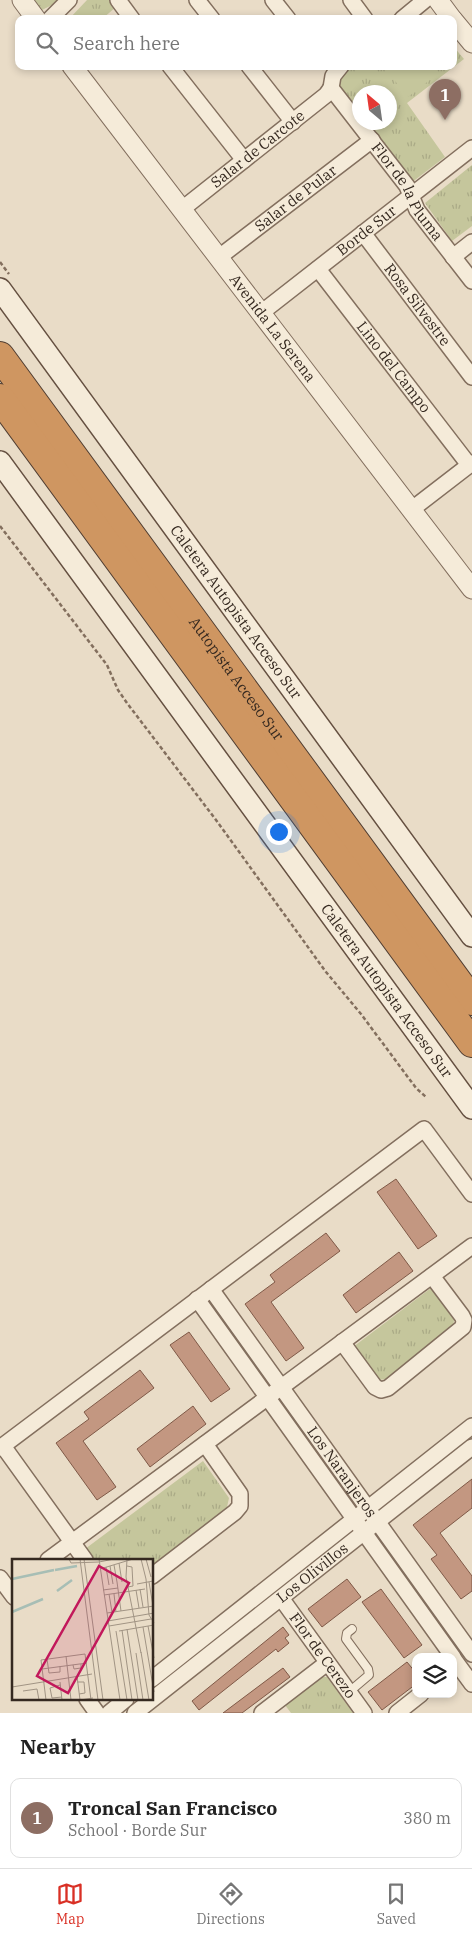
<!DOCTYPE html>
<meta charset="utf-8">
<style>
:root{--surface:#fff;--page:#f2f2f2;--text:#222;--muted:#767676;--line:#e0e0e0;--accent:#d93025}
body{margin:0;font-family:"IBM Plex Serif",serif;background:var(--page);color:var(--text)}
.controls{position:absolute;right:15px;bottom:15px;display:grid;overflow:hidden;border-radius:10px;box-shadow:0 2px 8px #0003}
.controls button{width:45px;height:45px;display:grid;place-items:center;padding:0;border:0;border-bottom:1px solid var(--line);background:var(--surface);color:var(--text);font:25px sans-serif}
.compass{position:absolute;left:352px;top:85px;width:45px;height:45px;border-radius:50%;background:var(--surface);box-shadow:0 2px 8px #0003;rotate:331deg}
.you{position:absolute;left:278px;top:831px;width:18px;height:18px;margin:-12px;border:4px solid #fff;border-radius:50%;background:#1a73e8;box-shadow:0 0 0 8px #1a73e833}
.badge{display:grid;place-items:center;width:32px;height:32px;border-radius:50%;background:var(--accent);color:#fff;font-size:16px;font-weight:700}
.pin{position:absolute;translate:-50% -41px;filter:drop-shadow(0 1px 2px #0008)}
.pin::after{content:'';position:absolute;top:26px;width:18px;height:15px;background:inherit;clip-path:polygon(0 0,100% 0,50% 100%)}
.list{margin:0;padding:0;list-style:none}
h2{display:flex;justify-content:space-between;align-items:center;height:65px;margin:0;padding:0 20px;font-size:21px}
h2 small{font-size:16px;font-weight:400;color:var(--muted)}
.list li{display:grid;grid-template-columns:32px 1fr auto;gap:15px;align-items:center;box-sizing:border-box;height:80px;margin:0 10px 10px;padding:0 10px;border:1px solid var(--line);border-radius:10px}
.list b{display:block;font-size:19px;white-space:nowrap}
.list p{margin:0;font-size:16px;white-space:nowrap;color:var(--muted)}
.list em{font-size:16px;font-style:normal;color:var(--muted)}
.icon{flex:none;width:28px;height:28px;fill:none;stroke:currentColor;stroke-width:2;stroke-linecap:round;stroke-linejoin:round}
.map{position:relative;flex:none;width:472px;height:1713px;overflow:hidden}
.search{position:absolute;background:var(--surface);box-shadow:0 2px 8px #0003;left:15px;right:15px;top:15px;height:55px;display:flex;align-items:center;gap:12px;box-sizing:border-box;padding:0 18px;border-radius:10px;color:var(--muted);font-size:19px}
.sheet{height:155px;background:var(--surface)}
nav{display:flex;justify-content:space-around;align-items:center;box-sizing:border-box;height:70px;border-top:1px solid var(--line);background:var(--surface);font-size:14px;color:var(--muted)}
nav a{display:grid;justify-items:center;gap:2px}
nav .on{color:var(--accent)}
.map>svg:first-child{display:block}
.grass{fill:url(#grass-tufts)}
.pitch{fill:#c5c69c}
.building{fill:#c39781;stroke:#7f5947}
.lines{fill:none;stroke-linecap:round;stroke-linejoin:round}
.service-casing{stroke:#836f5e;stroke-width:10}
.minor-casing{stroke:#836f5e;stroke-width:18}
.tertiary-casing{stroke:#836f5e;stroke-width:21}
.secondary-casing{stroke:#655041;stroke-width:24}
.motorway-casing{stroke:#513e32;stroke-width:30}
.path{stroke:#836f5e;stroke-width:2.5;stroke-dasharray:4 2.5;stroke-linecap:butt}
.service{stroke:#f5ebd9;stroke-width:8}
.minor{stroke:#f5ebd9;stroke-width:15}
.tertiary{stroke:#f5ebd9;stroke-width:19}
.secondary{stroke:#f5ebd9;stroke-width:21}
.motorway{stroke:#cf9661;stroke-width:28}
.labels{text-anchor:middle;stroke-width:4;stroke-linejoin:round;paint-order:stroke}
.street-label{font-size:15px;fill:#352920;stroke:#f2e7d5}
.inset-river{fill:none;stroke:#a7beb5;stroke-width:2.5}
.inset-road{fill:none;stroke:#a19484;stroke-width:1}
.view{fill:#c2185b;fill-opacity:0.15;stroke:#c2185b;stroke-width:2.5}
.inset-edge{fill:none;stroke:#352920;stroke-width:2.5}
</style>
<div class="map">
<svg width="472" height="1713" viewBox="0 0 472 1713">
<defs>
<pattern id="grass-tufts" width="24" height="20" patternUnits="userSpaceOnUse" patternTransform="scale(1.25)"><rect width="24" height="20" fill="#c5c69c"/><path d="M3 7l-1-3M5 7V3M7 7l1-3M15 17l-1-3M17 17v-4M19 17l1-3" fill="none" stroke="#aaaa86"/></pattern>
</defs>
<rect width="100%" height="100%" fill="#e9dcc7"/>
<g class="grass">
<polygon points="32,0 57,0 52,5 40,11"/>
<polygon points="87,0 110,0 116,7 102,19 69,19"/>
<polygon points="453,46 464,59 407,103 445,157 411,183 364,123 390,122 390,92 360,92 359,116 336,87 338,77 351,66 453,66"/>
<polygon points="472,165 472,226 452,241 425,203"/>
<polygon points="431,1288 454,1320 453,1328 387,1379 378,1380 353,1347"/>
<polygon points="203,1461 229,1498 227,1507 153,1567 152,1560 94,1560 85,1549"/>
<polygon points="321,1677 327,1677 353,1713 291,1713 285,1705"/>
</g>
<polygon class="pitch" points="383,66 421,66 431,79 408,97"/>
<g class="building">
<polygon points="396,1179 437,1236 418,1249 377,1192"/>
<polygon points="326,1233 340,1251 271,1302 304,1348 286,1361 245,1304 275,1282 270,1275"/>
<polygon points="399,1252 413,1271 356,1313 343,1295"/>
<polygon points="189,1332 230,1389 211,1402 170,1345"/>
<polygon points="140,1370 154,1388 83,1441 116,1487 97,1500 56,1443 89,1419 84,1412"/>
<polygon points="193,1406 206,1424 150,1467 137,1449"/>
<polygon points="472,1479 472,1508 440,1533 472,1576 472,1591 461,1599 431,1559 437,1555 413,1525"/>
<polygon points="347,1579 361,1597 322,1627 308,1609"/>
<polygon points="381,1589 422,1645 404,1658 362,1602"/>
<polygon points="283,1627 289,1635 285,1638 289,1643 278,1652 276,1649 199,1710 192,1701"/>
<polygon points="407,1662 416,1673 416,1684 382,1710 368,1692"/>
<polygon points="283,1668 290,1677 242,1713 223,1713"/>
</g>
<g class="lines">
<defs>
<polyline id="service" points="349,1692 369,1675 368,1669 346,1639 347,1633 352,1629"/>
<g id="minor">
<polyline points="118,0 132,19"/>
<polyline points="197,0 212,19"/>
<polyline points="273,0 288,19"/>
<polyline points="351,0 365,19"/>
<polyline points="50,19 69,0"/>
<polyline points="402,19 425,0"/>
<polyline points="170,66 244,160"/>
<polyline points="249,66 293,122"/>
<path id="s1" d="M341 66 333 76 331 88 407 186 417 210 472 281"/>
<path id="s2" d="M181 210 326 95 331 88"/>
<path id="s3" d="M363 233 472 377"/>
<polyline points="453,257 472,242"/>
<path id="s4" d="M218 258 372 140"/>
<path id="s5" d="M318 269 469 465"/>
<path id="s6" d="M261 313 472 148"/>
<polyline points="411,510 472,463"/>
<path id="s7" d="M211 1289 472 1654"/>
<polyline points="197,1299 453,1657"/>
<polyline points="342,1342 375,1387 381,1390 388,1388 463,1327 464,1320 462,1316 432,1276"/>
<polyline points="3,1446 85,1560"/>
<polyline points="0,1448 424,1129 472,1194"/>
<polyline points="48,1560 472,1246"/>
<polyline points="152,1576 235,1512 240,1506 240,1494 205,1444"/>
<polyline points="0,1578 14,1597"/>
<path id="s8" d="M281 1598 364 1713"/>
<polyline points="453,1658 472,1684"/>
<polyline points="152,1679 472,1426"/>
<polyline points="87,1699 97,1713"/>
<polyline points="109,1713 126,1699"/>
<path id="s9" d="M135 1713 472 1447"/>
<polyline points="262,1713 327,1663"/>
<polyline points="397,1713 421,1694"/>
</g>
<g id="tertiary">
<polyline points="22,0 36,19"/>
<polyline points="438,0 452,19"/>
<polyline points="453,20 472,43"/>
<path id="s10" d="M72 66 472 589"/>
</g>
<g id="secondary">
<path id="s11" d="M0 289 472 936"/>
<path id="s12" d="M0 462 472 1108"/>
</g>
<g id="motorway">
<path id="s13" d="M0 356 472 1001"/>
<polyline points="0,398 472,1043"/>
</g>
</defs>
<use href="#service" class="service-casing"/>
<use href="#minor" class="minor-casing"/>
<use href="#tertiary" class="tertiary-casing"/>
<use href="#secondary" class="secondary-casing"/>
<use href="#motorway" class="motorway-casing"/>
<g class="path">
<polyline points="0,262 9,274"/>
<polyline points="0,526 107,665 118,690 127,703 216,820 326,972 361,1014 416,1088 426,1097"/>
</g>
<use href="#service" class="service"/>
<use href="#minor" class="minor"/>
<use href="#tertiary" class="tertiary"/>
<use href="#secondary" class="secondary"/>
<use href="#motorway" class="motorway"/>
</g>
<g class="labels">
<g class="street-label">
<text dy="5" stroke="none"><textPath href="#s2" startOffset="98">Salar de Carcote</textPath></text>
<text dy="5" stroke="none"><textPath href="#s1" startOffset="154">Flor de la Pluma</textPath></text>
<text dy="5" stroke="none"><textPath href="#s4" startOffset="98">Salar de Pular</textPath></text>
<text dy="5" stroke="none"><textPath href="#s6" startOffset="134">Borde Sur</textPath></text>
<text dy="5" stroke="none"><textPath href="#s3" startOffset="90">Rosa Silvestre</textPath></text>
<text dy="5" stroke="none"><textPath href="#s10" startOffset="330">Avenida La Serena</textPath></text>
<text dy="5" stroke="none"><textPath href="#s5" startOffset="124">Lino del Campo</textPath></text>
<text dy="5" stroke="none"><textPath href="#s11" startOffset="400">Caletera Autopista Acceso Sur</textPath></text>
<text dy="5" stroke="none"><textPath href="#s13" startOffset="400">Autopista Acceso Sur</textPath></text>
<text dy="5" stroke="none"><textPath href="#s12" startOffset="655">Caletera Autopista Acceso Sur</textPath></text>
<text dy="5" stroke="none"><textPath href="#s7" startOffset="225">Los Naranjeros</textPath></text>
<text dy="5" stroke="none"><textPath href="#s9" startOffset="226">Los Olivillos</textPath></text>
<text dy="5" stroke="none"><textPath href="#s8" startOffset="71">Flor de Cerezo</textPath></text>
</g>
</g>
<g transform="translate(12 1559)">
<rect width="141" height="141" fill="#e9dcc7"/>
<path class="inset-river" d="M43 11 65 7M0 20 42 11M45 32 60 21M0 53 31 40"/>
<path class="inset-road" d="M57 0 59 4 87 3M68 0 86 141M72 0 91 141M87 0 108 141M115 0 114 18 129 94M129 0 134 20 137 56 142 64M134 0 139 18M87 3 102 0M107 4 110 23M102 6 105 23M98 7 101 25M115 7 120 8 121 27 116 28M94 8 97 26M88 10 121 0M105 23 109 52M137 23 141 47M125 25 141 22M128 30 131 48M91 31 106 29M124 31 127 49M97 35 100 53M102 35 104 53M92 36 133 30M95 54 142 47M96 62 142 54M97 67 139 60M136 67 142 99M131 68 142 133M115 70 126 141M110 71 120 141M104 72 115 141M107 72 142 66M129 93 137 141M124 94 131 141M54 97 59 141M35 100 37 114 48 113V107M61 106 62 110 69 109V105M30 110 75 104M65 117 68 141 81 139M48 123 50 141M65 123H72L73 134 67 135M48 126 38 129 40 139 50 138M0 128 80 115M11 132 25 130 27 141M34 141 29 101 73 95 79 141"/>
<path class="view" d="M87 7 117 24 56 134 25 117Z"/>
<rect width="141" height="141" class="inset-edge"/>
</g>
</svg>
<div class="controls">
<button><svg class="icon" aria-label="layers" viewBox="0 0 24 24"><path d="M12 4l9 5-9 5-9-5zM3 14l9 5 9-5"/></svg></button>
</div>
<svg class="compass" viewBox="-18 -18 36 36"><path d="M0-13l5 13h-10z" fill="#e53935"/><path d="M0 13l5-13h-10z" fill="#767676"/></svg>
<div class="you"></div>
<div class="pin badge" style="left:445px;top:120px;background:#8d6e63">1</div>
<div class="search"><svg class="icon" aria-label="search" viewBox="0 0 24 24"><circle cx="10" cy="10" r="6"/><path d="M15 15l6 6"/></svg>Search here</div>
</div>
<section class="sheet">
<h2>Nearby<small></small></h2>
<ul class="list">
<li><span class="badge" style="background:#8d6e63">1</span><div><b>Troncal San Francisco</b><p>School · Borde Sur</p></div><em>380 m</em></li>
</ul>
</section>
<nav>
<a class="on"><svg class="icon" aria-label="map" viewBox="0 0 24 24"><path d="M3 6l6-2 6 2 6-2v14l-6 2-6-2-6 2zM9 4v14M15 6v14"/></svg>Map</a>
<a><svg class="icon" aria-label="directions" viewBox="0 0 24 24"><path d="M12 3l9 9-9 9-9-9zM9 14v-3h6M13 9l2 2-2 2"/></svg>Directions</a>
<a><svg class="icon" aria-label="saved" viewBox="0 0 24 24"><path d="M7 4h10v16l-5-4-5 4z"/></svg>Saved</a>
</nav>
